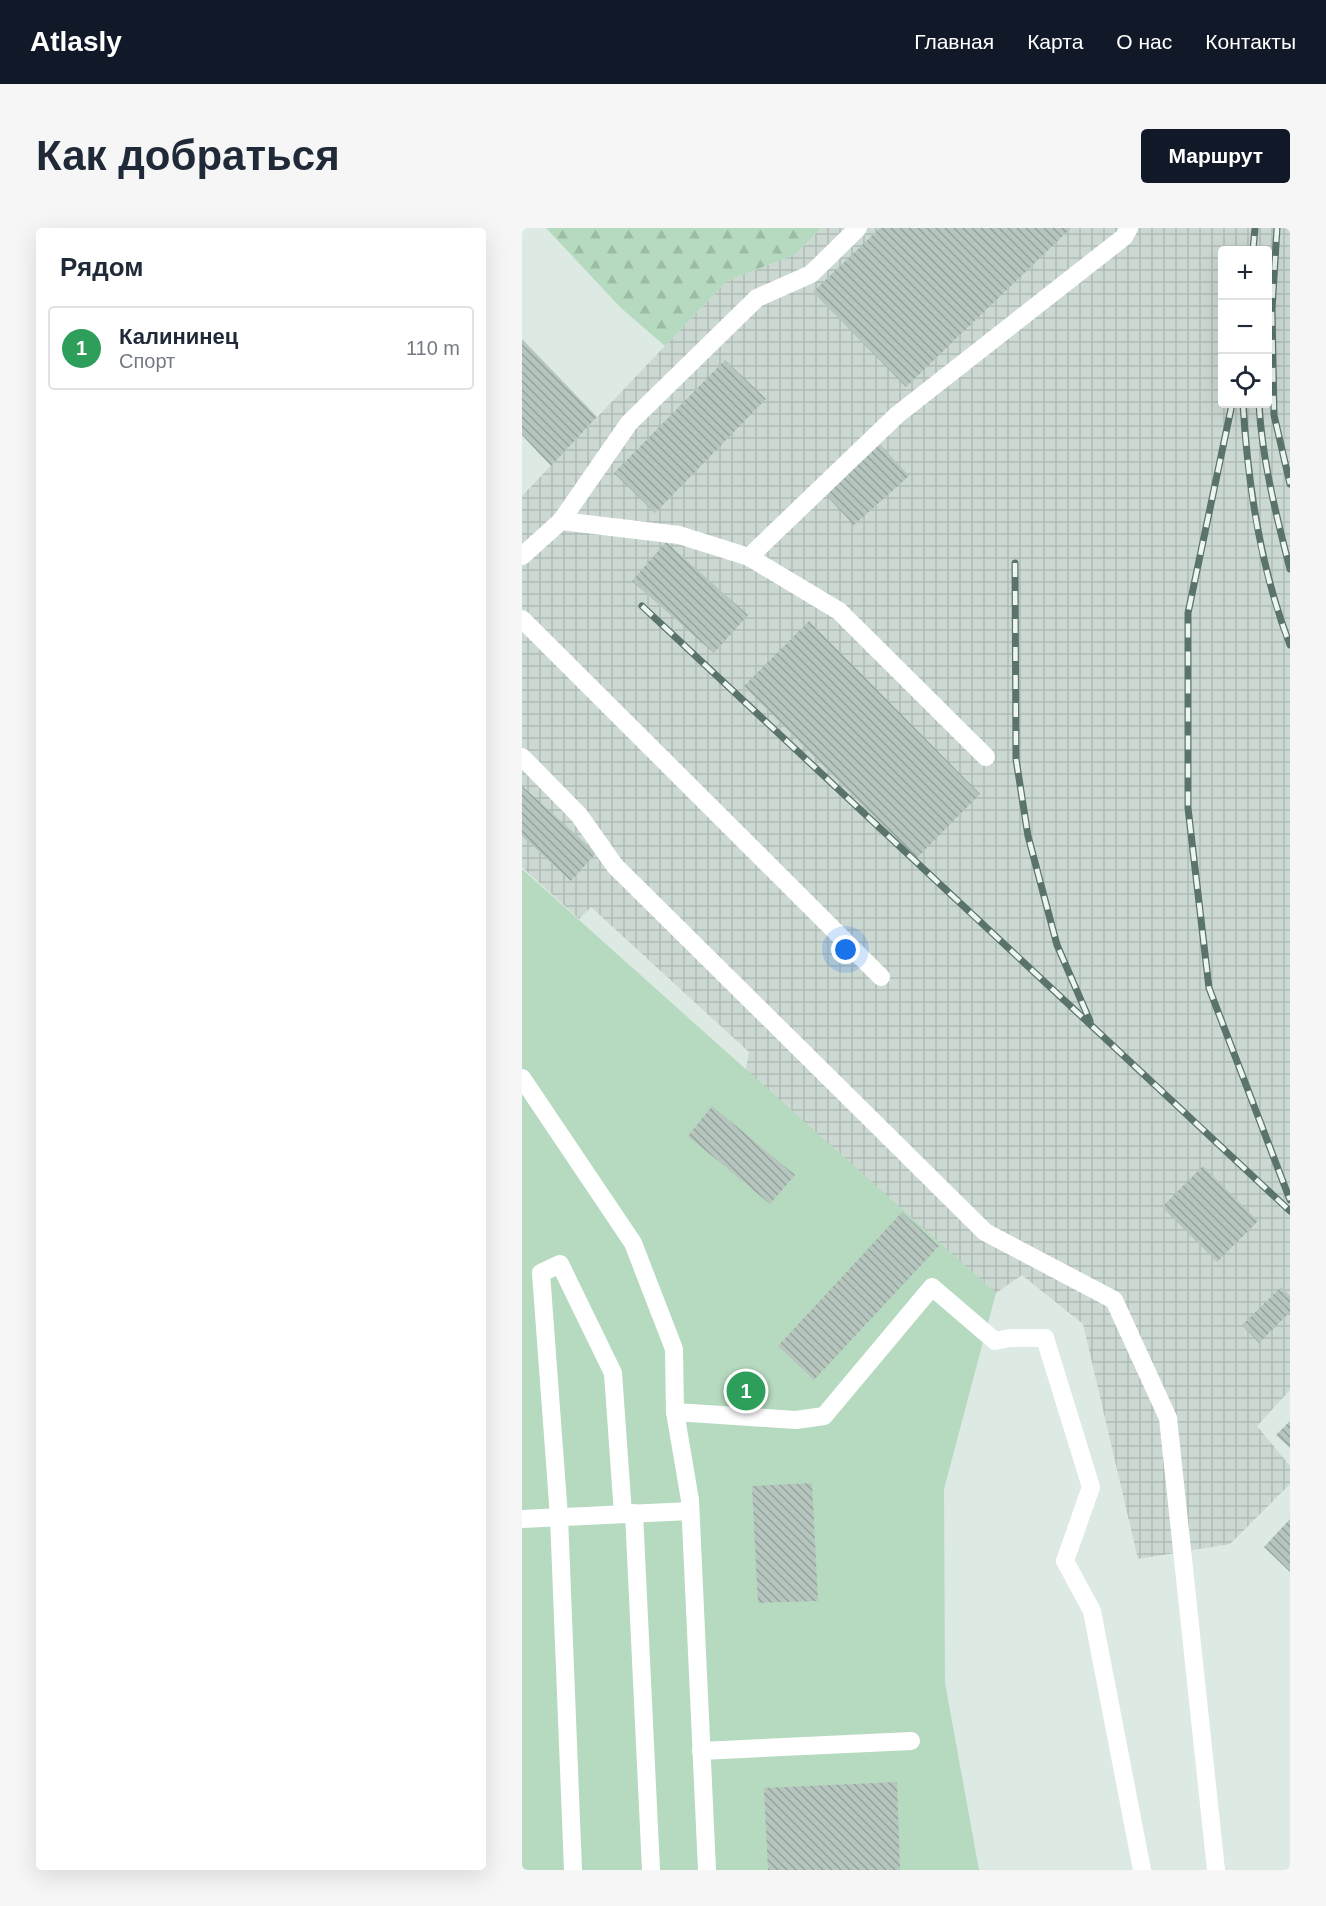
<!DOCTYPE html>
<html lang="ru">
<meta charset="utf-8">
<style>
:root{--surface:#fff;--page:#f6f6f7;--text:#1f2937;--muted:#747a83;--line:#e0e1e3;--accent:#111827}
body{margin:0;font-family:Arial,sans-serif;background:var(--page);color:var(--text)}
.controls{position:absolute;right:18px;top:18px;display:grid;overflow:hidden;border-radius:6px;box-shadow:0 6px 24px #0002}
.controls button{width:54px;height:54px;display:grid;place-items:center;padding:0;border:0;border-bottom:2px solid var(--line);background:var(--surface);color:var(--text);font:30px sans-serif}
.you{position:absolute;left:324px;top:722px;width:21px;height:21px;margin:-15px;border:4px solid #fff;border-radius:50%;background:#1a73e8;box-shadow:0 0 0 9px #1a73e833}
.badge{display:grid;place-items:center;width:39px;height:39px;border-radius:50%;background:var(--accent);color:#fff;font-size:20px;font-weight:700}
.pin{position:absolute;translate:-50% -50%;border:3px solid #fff;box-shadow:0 2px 6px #0006}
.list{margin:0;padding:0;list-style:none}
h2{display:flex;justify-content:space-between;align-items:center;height:78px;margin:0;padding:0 24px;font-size:26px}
h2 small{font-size:20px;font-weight:400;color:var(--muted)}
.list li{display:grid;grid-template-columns:39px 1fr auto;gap:18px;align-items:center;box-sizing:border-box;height:84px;margin:0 12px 12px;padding:0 12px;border:2px solid var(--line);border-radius:6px}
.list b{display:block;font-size:22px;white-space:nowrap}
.list p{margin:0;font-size:20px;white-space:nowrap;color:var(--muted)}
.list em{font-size:20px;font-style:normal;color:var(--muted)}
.icon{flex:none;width:33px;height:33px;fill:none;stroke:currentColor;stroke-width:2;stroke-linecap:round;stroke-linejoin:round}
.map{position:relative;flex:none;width:768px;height:1642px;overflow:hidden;border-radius:6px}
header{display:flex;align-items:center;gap:36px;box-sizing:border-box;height:84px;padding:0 30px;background:var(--accent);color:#fff}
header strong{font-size:28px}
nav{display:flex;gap:33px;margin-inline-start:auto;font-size:21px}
.intro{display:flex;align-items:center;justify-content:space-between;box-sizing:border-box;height:144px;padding:0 36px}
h1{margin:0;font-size:42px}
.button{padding:15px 27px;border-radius:6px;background:var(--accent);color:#fff;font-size:21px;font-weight:700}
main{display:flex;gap:36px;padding:0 36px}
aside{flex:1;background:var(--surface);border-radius:6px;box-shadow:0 6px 24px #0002}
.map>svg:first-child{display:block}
.industrial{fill:url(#industrial-grid);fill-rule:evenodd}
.forest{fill:url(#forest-firs)}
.pitch{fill:#b6dabf}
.building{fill:url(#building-back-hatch)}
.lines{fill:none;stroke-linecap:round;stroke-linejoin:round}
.minor{stroke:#fff;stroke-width:18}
.rail-casing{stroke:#5a746c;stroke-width:7}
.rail{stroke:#eef6f1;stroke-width:4.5;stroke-dasharray:14;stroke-linecap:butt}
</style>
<header>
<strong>Atlasly</strong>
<nav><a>Главная</a><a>Карта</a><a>О нас</a><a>Контакты</a></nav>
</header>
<div class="intro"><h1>Как добраться</h1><a class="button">Маршрут</a></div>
<main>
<aside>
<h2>Рядом<small></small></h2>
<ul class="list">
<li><span class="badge" style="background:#2e9e5b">1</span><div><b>Калининец</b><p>Спорт</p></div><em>110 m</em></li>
</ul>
</aside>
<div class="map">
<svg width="768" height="1642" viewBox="0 0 768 1642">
<defs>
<pattern id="industrial-grid" width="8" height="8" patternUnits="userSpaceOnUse" patternTransform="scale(1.5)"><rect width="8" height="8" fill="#ccd9d2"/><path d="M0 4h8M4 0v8" fill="none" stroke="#afbbb5"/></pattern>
<pattern id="forest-firs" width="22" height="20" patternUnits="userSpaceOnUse" patternTransform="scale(1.5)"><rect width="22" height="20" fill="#b6dabf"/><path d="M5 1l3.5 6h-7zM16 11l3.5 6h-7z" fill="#9cbca4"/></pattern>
<pattern id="building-back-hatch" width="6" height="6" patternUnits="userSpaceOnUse" patternTransform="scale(1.5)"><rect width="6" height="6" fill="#b6c6bf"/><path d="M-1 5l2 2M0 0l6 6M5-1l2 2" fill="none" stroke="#94a29c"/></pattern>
</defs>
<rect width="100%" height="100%" fill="#dde9e3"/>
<path class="industrial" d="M299 0H768V1162L735 1198 768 1238V1256L708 1316 616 1331 561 1096 500 1047 474 1065 223 846 227 824 69 679 57 691 0 639V268L205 53 274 26ZM700 22H746V176H700Z"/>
<polygon class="forest" points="24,0 299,0 274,26 205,53 143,118 99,80"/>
<polygon class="pitch" points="0,641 474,1065 422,1261 423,1455 457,1642 0,1642"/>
<g class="building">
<polygon points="358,0 549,0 384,159 291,64"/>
<polygon points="0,111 75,189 29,238 0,207"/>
<polygon points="203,132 244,171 133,285 92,245"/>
<polygon points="358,216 387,248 332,297 303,266"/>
<polygon points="144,314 226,387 192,425 110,353"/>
<polygon points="287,393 458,566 394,631 222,458"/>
<polygon points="0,558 74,625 49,653 0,608"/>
<polygon points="190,878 273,947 248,976 166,908"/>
<polygon points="681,938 736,993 695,1034 640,979"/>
<polygon points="380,984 417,1018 292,1152 256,1118"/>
<polygon points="759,1059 768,1068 768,1084 737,1115 720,1097"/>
<polygon points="768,1193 768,1220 754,1207"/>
<polygon points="290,1255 296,1373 236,1375 230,1258"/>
<polygon points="768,1291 768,1344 742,1319"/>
<polygon points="375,1554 378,1642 246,1642 242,1560"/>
</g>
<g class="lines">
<g class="minor">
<polyline points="39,293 107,195 235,70 289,46 336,0"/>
<polyline points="0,328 39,293 157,307 227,329 317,383 464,529"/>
<polyline points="227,329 375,187 602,9 607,0"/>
<polyline points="0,391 359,749"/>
<polyline points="0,529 57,587 93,638 463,1004 592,1072 646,1190 694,1642"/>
<polyline points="0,850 111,1015 152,1121 153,1184 168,1272 185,1642"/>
<polyline points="153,1184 274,1192 302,1188 410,1059 473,1113 488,1110 523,1110 569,1259 543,1333 570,1383 620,1642"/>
<polyline points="112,1285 129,1642"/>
<polyline points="0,1291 168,1283"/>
<polyline points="179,1523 389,1513"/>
<polyline points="51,1642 37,1289 19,1045 38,1036 91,1145 101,1286"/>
</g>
<defs>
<g id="rail">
<polyline points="755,0 750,81 752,187 768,256"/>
<polyline points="731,22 733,0"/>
<polyline points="710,176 666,385 666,580 687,760 768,972"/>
<path d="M721 176C726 258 738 340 768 417"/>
<path d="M737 176C740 231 754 287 768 341"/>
<polyline points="493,335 494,531 506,608 535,717 568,793"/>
<polyline points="120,378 768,983"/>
</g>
</defs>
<use href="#rail" class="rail-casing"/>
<use href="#rail" class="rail"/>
</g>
</svg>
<div class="controls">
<button>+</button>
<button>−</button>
<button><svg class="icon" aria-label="locate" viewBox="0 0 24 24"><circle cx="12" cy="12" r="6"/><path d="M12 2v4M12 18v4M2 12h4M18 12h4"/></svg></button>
</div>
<div class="you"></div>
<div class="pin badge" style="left:224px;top:1163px;background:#2e9e5b">1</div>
</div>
</main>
